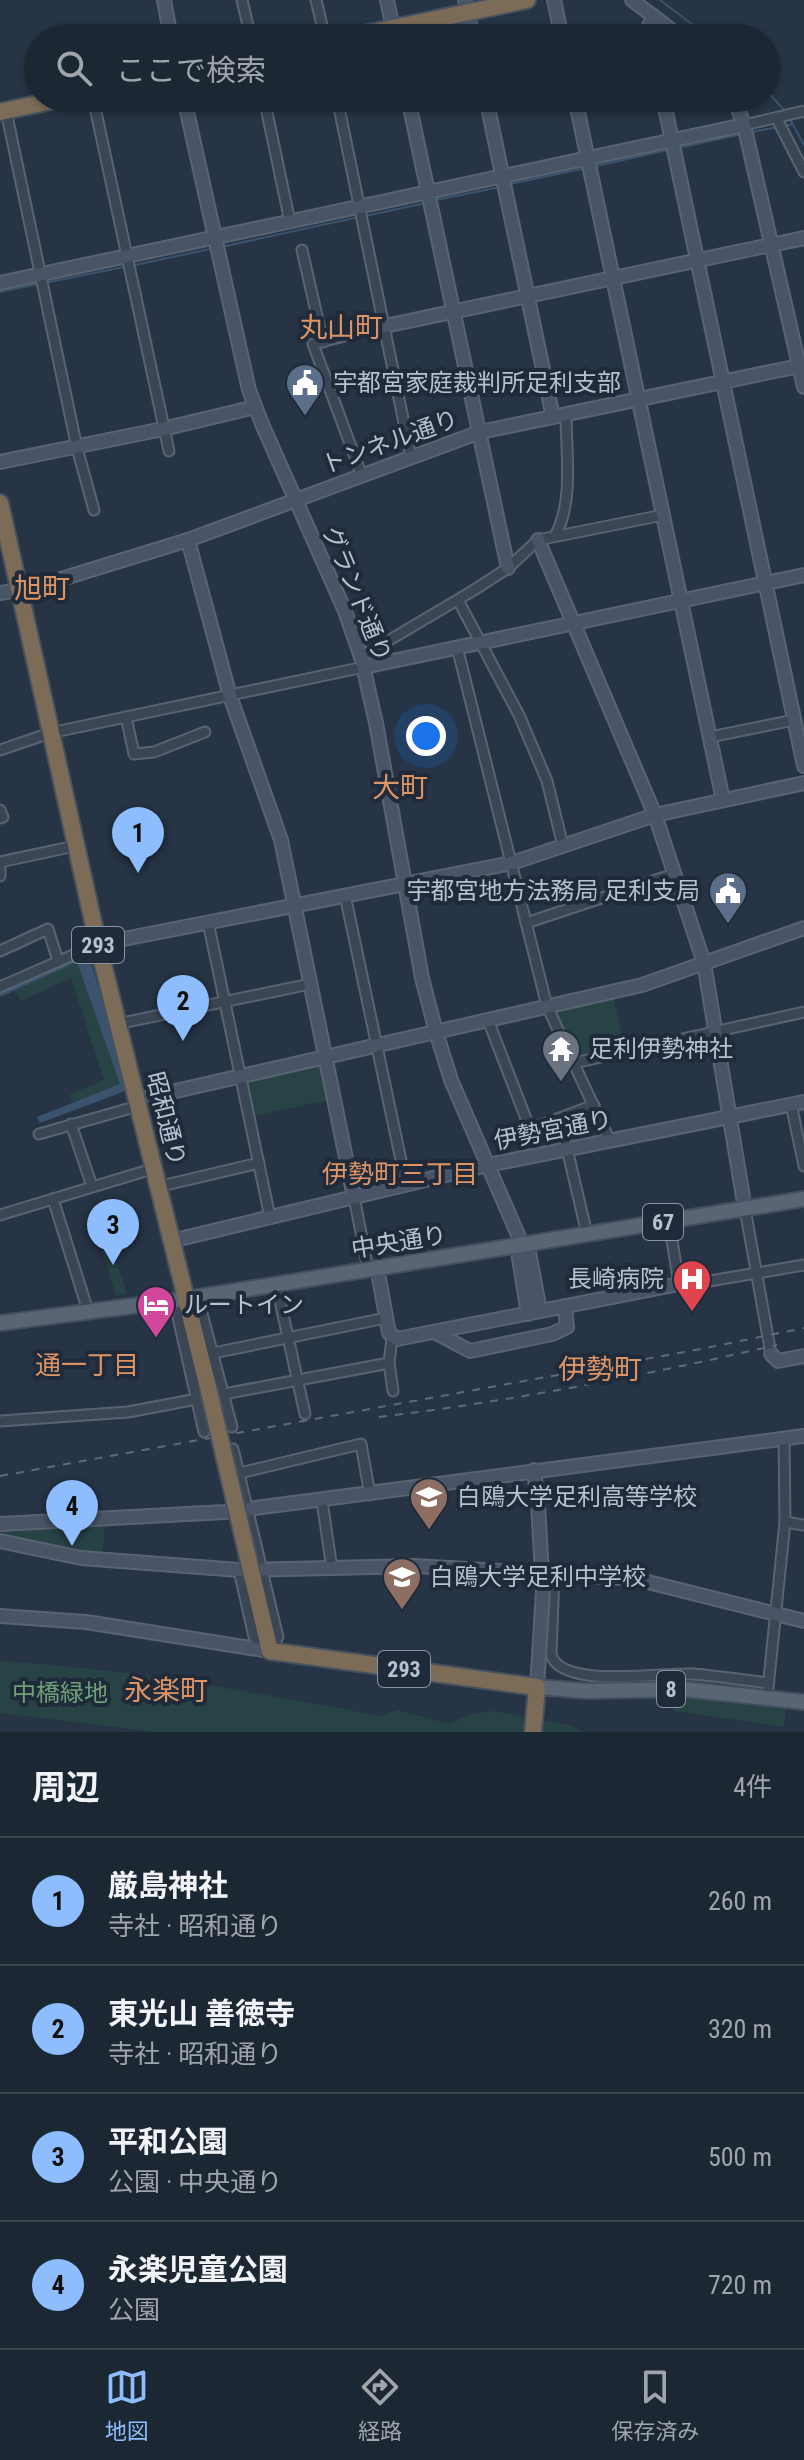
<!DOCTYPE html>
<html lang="ja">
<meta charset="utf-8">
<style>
:root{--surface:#1c2734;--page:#252f3c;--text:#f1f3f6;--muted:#a0a5ac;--line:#3a444f;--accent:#8ebdfd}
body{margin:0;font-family:"Roboto Condensed","Noto Sans JP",sans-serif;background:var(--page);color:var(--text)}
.you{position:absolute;left:426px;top:736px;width:28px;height:28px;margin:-20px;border:6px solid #fff;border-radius:50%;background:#1a73e8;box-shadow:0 0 0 12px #1a73e833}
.badge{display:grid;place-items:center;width:52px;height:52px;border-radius:50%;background:var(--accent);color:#111;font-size:26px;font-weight:700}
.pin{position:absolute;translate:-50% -66px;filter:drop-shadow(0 2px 4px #0008)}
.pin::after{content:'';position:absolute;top:42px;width:28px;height:24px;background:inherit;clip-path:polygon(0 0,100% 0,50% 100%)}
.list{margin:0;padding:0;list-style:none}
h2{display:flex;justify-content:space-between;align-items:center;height:104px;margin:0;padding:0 32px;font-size:34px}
h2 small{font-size:26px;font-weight:400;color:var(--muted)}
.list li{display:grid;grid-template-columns:52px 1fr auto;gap:24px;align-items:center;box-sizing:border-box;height:128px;padding:0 32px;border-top:2px solid var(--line)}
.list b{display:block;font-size:30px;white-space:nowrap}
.list p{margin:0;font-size:26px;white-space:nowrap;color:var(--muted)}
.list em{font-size:26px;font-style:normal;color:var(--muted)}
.icon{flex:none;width:44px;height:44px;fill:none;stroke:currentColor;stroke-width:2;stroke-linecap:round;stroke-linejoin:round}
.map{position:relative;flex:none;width:804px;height:1732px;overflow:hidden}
.search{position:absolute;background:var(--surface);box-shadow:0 2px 6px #0004;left:24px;right:24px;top:24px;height:88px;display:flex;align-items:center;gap:20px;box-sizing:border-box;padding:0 28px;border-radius:44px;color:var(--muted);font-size:30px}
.sheet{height:616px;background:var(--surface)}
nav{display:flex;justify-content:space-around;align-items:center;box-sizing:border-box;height:112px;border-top:2px solid var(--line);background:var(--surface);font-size:22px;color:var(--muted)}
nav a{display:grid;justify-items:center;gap:4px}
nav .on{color:var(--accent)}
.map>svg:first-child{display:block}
.green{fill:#284346}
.water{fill:#3b536e}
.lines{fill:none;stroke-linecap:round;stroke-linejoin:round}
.stream{stroke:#3b536e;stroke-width:2}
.street-casing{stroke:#596472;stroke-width:13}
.secondary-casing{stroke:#596472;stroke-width:16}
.primary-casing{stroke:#444f5e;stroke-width:18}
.highway-casing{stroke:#45515f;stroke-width:20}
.street{stroke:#3b4654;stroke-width:9}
.secondary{stroke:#495567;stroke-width:12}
.primary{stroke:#596574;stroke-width:14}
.highway{stroke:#7b6b57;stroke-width:16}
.rail{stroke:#5d6a7b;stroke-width:2;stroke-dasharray:8 8;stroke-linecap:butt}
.secondary-bridge-casing{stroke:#596472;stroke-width:16;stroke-linecap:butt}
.highway-bridge-casing{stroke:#45515f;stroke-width:20;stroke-linecap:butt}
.secondary-bridge{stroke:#495567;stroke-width:12}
.highway-bridge{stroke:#7b6b57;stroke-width:16}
.labels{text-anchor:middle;stroke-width:8;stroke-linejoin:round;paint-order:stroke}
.shield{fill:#1f2b3a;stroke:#8a94a2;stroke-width:2}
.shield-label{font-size:22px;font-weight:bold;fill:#b8c1ce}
.poi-label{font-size:24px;fill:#b8c1ce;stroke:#1f2b3a;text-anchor:start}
.street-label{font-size:24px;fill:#b8c1ce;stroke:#1f2b3a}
.park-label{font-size:24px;fill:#6ea078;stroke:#1f2b3a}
.neighbourhood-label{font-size:26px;fill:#dc9465;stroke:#1f2b3a}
.quarter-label{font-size:28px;fill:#dc9465;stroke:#1f2b3a}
</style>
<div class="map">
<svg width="804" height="1732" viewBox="0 0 804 1732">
<rect width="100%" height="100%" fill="#263445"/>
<g class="green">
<polygon points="77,961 121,1085 73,1103 70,1094 104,1080 71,978 21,1001 15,990"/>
<path d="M613 996 625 1048C570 1061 580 1064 555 1013L557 1009Z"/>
<polygon points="317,1063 323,1069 329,1100 253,1116 246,1083 250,1079"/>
<polygon points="108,1233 127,1294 116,1295 98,1237"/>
<polygon points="105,1525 102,1557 4,1537 2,1533 3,1531"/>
<path d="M0 1661C128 1669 254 1692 380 1716L398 1710 449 1724 471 1714 494 1711 568 1725 585 1732H154L0 1713Z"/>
<polygon points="693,1699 786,1709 784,1727 674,1711 674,1704 658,1704 652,1700"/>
</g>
<polygon class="water" points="88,951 128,1090 40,1123 37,1117 120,1084 77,962 0,997 0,991"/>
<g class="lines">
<g class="stream">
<polyline points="660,0 710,38"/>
<polyline points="766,90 784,110"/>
<polyline points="790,119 804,145"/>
<polyline points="784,126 793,124"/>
<polyline points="752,132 778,127"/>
<polyline points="678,148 742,134"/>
<polyline points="596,166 668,150"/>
<polyline points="510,184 586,168"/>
<polyline points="436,200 500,187"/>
<polyline points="365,216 426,203"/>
<polyline points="221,247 359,217"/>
<polyline points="135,265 210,249"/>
<polyline points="44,283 124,267"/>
<polyline points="0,292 38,284"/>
</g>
<defs>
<g id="street">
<polyline points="242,0 251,38"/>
<polyline points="316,0 325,38"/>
<polyline points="93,98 169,451"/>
<polyline points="264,98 290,222"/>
<polyline points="337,98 411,457"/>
<polyline points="6,111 77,448 94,510"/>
<polyline points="777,119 804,172"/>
<polyline points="744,125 804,111"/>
<polyline points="302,250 323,342"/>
<polyline points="362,476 313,344 385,326"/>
<path d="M555 536C574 502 566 452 566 414"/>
<polyline points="458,600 519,715 547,781 563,846"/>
<polyline points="457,647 547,1006 610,1141"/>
<polyline points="361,657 474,590 508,568 538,540 663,515"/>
<polyline points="126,717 134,754 154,752 205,732"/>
<polyline points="710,737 794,720"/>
<polyline points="0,750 50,733 364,667"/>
<polyline points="0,810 3,817 0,818"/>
<polyline points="0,862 75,846"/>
<polyline points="0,867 0,876"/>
<polyline points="345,895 406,1184"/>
<polyline points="208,922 270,1217"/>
<polyline points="526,923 674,874"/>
<polyline points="0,951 48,929 58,961"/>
<polyline points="0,987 98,944"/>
<polyline points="488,1020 530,1129 594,1105"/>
<polyline points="117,1024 310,984"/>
<polyline points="574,1063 804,1012"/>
<polyline points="791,1104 804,1166"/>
<polyline points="560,1119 587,1234"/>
<polyline points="71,1124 92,1186"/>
<polyline points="39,1134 138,1106"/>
<polyline points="157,1187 259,1163"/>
<polyline points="354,1197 368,1269"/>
<polyline points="53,1199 88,1311"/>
<polyline points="745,1209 771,1354"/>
<polyline points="0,1215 152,1169"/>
<polyline points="669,1222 679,1284 686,1285 804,1265"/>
<polyline points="276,1283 305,1414"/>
<polyline points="392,1338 389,1363 393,1391"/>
<polyline points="213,1353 386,1318"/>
<polyline points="0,1421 128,1412 389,1363"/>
<polyline points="204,1432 178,1317 186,1299 201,1310 232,1427"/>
<polyline points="233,1449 278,1637 270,1651 254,1637 239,1570"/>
<polyline points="240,1473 361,1444 370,1495"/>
<polyline points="322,1501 332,1569"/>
<polyline points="785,1522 804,1525"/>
<path d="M554 1574 551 1654C560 1690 663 1672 693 1674 718 1676 743 1680 768 1683"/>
<polyline points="767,1698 785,1522 784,1439"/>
</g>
<g id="secondary">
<polyline points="164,0 171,38"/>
<polyline points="387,0 395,38"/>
<polyline points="465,0 473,38"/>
<polyline points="554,0 562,38"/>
<polyline points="632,0 682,38"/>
<polyline points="650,38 649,26 654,17"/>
<polyline points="184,98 249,390 262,424 345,611 361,657 376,723 422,978 436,1032 451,1080 522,1244 529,1252 540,1311"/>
<polyline points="408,98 508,568"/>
<polyline points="486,98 553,417"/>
<polyline points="575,98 723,800"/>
<polyline points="663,98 804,766"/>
<polyline points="734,98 744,125 804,387"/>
<polyline points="0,283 744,125"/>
<polyline points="385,326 804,238"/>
<polyline points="0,462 163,429 255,407"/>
<polyline points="188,540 230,696 281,840 354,1197"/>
<polyline points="538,540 655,815 704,963 745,1209"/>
<polyline points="0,593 32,588 188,540 480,432 804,365"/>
<polyline points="364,667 804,575"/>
<polyline points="98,944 512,863 655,815 804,783"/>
<polyline points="136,1100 642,985 804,928"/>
<polyline points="171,1241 488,1165 804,1102"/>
<polyline points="522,1244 518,1252 528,1314"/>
<polyline points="377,1267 389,1333 397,1339 679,1284"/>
<polyline points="436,1333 470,1351 552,1334 567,1327 565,1306"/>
<polyline points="771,1354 778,1361 804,1356"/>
<polyline points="534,1470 538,1504"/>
<polyline points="0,1524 225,1512 804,1436"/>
<polyline points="0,1541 81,1558 239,1570 415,1566 624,1578 644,1581 804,1621"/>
<polyline points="0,1616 86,1622 270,1651"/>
<polyline points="537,1687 539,1655"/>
</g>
<g id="primary">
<polyline points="0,1323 186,1299 804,1199"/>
<polyline points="537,1687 587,1691 683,1689 804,1702"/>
</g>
<g id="highway">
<polyline points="345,38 527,0"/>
<polyline points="0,112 65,98"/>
<polyline points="0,503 98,944 208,1387"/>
<polyline points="253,1579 270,1651 537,1687 533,1732"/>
</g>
</defs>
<use href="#street" class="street-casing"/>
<use href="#secondary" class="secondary-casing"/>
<use href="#primary" class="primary-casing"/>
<use href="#highway" class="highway-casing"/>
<use href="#street" class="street"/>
<use href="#secondary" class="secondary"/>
<use href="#primary" class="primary"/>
<use href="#highway" class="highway"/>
<g class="rail">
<path d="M379 1417C513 1401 646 1375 777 1345"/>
<polyline points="0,1476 701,1349 804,1328"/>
</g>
<defs>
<polyline id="secondary-bridge" points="538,1504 543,1591 539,1655"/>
<polyline id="highway-bridge" points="208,1387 253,1579"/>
</defs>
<use href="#secondary-bridge" class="secondary-bridge-casing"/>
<use href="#highway-bridge" class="highway-bridge-casing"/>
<use href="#secondary-bridge" class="secondary-bridge"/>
<use href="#highway-bridge" class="highway-bridge"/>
</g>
<defs>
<symbol id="civic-pin" viewBox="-11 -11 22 30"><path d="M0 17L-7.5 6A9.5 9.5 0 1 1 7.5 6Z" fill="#5c6f8a" stroke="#1f2b3a"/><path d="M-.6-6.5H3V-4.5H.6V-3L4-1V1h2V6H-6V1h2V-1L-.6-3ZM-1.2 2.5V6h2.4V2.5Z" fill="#fff"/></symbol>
<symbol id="temple-pin" viewBox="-11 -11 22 30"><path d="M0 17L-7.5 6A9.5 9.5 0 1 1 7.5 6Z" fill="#6b7280" stroke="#1f2b3a"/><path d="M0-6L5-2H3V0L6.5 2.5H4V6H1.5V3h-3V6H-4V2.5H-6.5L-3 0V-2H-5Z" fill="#fff"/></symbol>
<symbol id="hospital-pin" viewBox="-11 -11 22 30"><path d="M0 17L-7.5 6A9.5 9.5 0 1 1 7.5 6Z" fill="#e0444e" stroke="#1f2b3a"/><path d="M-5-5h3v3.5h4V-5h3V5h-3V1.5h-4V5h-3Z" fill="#fff"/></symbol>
<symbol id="hotel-pin" viewBox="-11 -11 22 30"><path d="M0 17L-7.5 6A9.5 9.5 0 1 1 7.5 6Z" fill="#d1479c" stroke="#1f2b3a"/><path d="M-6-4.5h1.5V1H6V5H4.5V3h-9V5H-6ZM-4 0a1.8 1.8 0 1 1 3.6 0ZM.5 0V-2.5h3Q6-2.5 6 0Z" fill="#fff"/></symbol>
<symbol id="school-pin" viewBox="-11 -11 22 30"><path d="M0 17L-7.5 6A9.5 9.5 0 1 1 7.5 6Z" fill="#8d6e63" stroke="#1f2b3a"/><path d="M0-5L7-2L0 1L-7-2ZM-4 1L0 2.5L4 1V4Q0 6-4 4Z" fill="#fff"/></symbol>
</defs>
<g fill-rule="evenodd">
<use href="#civic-pin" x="283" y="361" width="44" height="60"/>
<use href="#civic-pin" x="706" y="869" width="44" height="60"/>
<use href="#temple-pin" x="539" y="1027" width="44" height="60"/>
<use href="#hospital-pin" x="670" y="1257" width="44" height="60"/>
<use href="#hotel-pin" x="134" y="1283" width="44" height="60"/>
<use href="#school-pin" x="407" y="1475" width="44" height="60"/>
<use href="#school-pin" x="380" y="1555" width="44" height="60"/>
</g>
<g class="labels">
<g class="shield">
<rect x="72" y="927" width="52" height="36" rx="6"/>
<rect x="643" y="1204" width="40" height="36" rx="6"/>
<rect x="378" y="1651" width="52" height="36" rx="6"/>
<rect x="657" y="1671" width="28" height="36" rx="6"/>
</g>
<g class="shield-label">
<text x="98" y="953">293</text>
<text x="663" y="1230">67</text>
<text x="404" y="1677">293</text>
<text x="671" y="1697">8</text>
</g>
<g class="poi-label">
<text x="333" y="391">宇都宮家庭裁判所足利支部</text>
<text x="700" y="899" text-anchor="end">宇都宮地方法務局 足利支局</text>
<text x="589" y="1057">足利伊勢神社</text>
<text x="664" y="1287" text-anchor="end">長崎病院</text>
<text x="184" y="1313">ルートイン</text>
<text x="457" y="1505">白鴎大学足利高等学校</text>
<text x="430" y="1585">白鴎大学足利中学校</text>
</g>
<g class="street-label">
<text transform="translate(390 442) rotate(-20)" y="8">トンネル通り</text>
<text transform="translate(357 594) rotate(68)" y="8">グランド通り</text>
<text transform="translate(166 1119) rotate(76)" y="8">昭和通り</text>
<text transform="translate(553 1130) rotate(-11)" y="8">伊勢宮通り</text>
<text transform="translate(399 1242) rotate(-9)" y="8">中央通り</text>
</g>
<g class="park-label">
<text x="60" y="1701">中橋緑地</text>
</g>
<g class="neighbourhood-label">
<text x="400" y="1183">伊勢町三丁目</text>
<text x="87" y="1374">通一丁目</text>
</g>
<g class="quarter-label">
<text x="341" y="337">丸山町</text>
<text x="42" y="598">旭町</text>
<text x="400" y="797">大町</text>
<text x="600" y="1379">伊勢町</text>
<text x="166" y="1700">永楽町</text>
</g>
</g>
</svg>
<div class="you"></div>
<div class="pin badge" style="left:138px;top:873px">1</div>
<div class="pin badge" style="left:183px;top:1041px">2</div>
<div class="pin badge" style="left:113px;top:1265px">3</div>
<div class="pin badge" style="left:72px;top:1546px">4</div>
<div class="search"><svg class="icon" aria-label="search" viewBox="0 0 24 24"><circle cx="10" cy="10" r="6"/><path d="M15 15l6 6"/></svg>ここで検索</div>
</div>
<section class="sheet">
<h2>周辺<small>4件</small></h2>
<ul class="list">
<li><span class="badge">1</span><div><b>厳島神社</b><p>寺社 · 昭和通り</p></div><em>260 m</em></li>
<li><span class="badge">2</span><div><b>東光山 善徳寺</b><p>寺社 · 昭和通り</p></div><em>320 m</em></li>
<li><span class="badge">3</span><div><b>平和公園</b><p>公園 · 中央通り</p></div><em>500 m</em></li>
<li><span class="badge">4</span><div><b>永楽児童公園</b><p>公園</p></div><em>720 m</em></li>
</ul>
</section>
<nav>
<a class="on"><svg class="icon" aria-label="map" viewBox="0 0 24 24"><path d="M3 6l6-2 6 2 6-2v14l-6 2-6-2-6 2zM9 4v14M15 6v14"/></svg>地図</a>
<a><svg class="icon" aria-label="directions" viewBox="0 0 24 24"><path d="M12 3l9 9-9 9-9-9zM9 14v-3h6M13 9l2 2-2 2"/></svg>経路</a>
<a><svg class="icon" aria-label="saved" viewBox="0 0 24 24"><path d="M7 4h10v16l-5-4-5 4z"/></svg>保存済み</a>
</nav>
